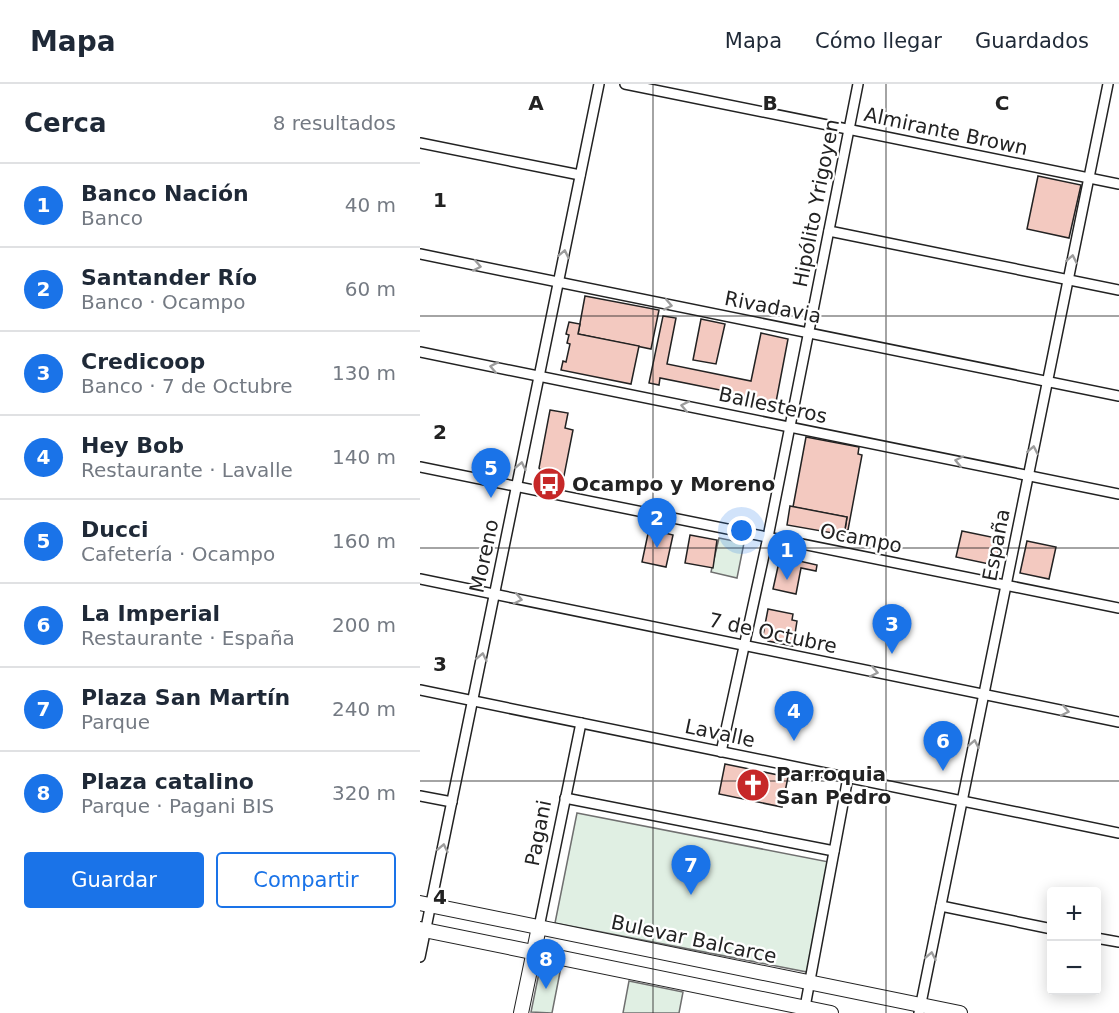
<!DOCTYPE html>
<html lang="es">
<meta charset="utf-8">
<style>
:root{--surface:#fff;--page:#f6f6f7;--text:#1f2937;--muted:#747a83;--line:#e0e1e3;--accent:#1a73e8}
body{margin:0;font-family:"DejaVu Sans",sans-serif;background:var(--page);color:var(--text)}
.controls{position:absolute;right:18px;bottom:18px;display:grid;overflow:hidden;border-radius:6px;box-shadow:0 3px 15px #0003}
.controls button{width:54px;height:54px;display:grid;place-items:center;padding:0;border:0;border-bottom:2px solid var(--line);background:var(--surface);color:var(--text);font:30px sans-serif}
.you{position:absolute;left:322px;top:447px;width:21px;height:21px;margin:-15px;border:4px solid #fff;border-radius:50%;background:#1a73e8;box-shadow:0 0 0 9px #1a73e833}
.badge{display:grid;place-items:center;width:39px;height:39px;border-radius:50%;background:var(--accent);color:#fff;font-size:20px;font-weight:700}
.pin{position:absolute;translate:-50% -50px;filter:drop-shadow(0 2px 3px #0008)}
.pin::after{content:'';position:absolute;top:32px;width:21px;height:18px;background:inherit;clip-path:polygon(0 0,100% 0,50% 100%)}
.list{margin:0;padding:0;list-style:none}
h2{display:flex;justify-content:space-between;align-items:center;height:78px;margin:0;padding:0 24px;font-size:26px}
h2 small{font-size:20px;font-weight:400;color:var(--muted)}
.list li{display:grid;grid-template-columns:39px 1fr auto;gap:18px;align-items:center;box-sizing:border-box;height:84px;padding:0 24px;border-top:2px solid var(--line)}
.list b{display:block;font-size:22px;white-space:nowrap}
.list p{margin:0;font-size:20px;white-space:nowrap;color:var(--muted)}
.list em{font-size:20px;font-style:normal;color:var(--muted)}
.actions{display:flex;gap:12px;padding:18px 24px}
.actions a{flex:1;padding:14px 0;border:2px solid var(--accent);border-radius:6px;text-align:center;font-size:21px;color:var(--accent)}
.actions .main{background:var(--accent);color:#fff}
.map{position:relative;flex:none;width:699px;height:929px;overflow:hidden}
header{display:flex;align-items:center;gap:36px;box-sizing:border-box;height:84px;padding:0 30px;background:var(--surface);border-bottom:2px solid var(--line)}
header strong{font-size:28px}
nav{display:flex;gap:33px;margin-inline-start:auto;font-size:21px}
main{display:flex}
aside{flex:1;background:var(--surface)}
.map>svg:first-child{display:block}
.green{fill:#e0efe3;stroke:#6f6f6f;stroke-width:1.5}
.building{fill:#f3c9c0;stroke:#222;stroke-width:1.5}
.lines{fill:none;stroke-linecap:round;stroke-linejoin:round}
.street-casing{stroke:#222;stroke-width:12}
.secondary-casing{stroke:#222;stroke-width:16}
.street{stroke:#fff;stroke-width:9}
.secondary{stroke:#fff;stroke-width:14}
.oneway{stroke:#9c9c9c}
.grid{fill:none;stroke:#222;stroke-width:1.5;stroke-opacity:0.55}
.labels{text-anchor:middle;stroke-width:4.5;stroke-linejoin:round;paint-order:stroke}
.street-label{font-size:20px;fill:#222;stroke:#fff}
.poi-label{font-size:20px;font-weight:bold;fill:#222;stroke:#fff;text-anchor:start}
.grid-label{font-size:20px;text-anchor:middle;font-weight:bold;fill:#222;stroke:#fff;stroke-width:4.5;stroke-linejoin:round;paint-order:stroke}
</style>
<header>
<strong>Mapa</strong>
<nav><a>Mapa</a><a>Cómo llegar</a><a>Guardados</a></nav>
</header>
<main>
<aside>
<h2>Cerca<small>8 resultados</small></h2>
<ul class="list">
<li><span class="badge">1</span><div><b>Banco Nación</b><p>Banco</p></div><em>40 m</em></li>
<li><span class="badge">2</span><div><b>Santander Río</b><p>Banco · Ocampo</p></div><em>60 m</em></li>
<li><span class="badge">3</span><div><b>Credicoop</b><p>Banco · 7 de Octubre</p></div><em>130 m</em></li>
<li><span class="badge">4</span><div><b>Hey Bob</b><p>Restaurante · Lavalle</p></div><em>140 m</em></li>
<li><span class="badge">5</span><div><b>Ducci</b><p>Cafetería · Ocampo</p></div><em>160 m</em></li>
<li><span class="badge">6</span><div><b>La Imperial</b><p>Restaurante · España</p></div><em>200 m</em></li>
<li><span class="badge">7</span><div><b>Plaza San Martín</b><p>Parque</p></div><em>240 m</em></li>
<li><span class="badge">8</span><div><b>Plaza catalino</b><p>Parque · Pagani BIS</p></div><em>320 m</em></li>
</ul>
<div class="actions"><a class="main">Guardar</a><a>Compartir</a></div>
</aside>
<div class="map">
<svg width="699" height="929" viewBox="0 0 699 929">
<rect width="100%" height="100%" fill="#fff"/>
<g class="green">
<polygon points="299,454 324,459 317,494 291,488"/>
<polygon points="157,729 409,778 387,888 135,839"/>
<polygon points="121,879 141,883 132,929 111,928"/>
<polygon points="209,897 263,908 259,929 203,929"/>
</g>
<g class="building">
<polygon points="618,92 661,101 649,154 607,145"/>
<polygon points="165,212 239,226 231,265 158,250"/>
<polygon points="243,232 256,234 247,280 331,297 341,249 368,255 356,318 351,317 349,325 318,319 320,310 240,294 239,301 229,299"/>
<polygon points="281,235 305,240 296,280 273,276"/>
<polygon points="149,238 160,240 158,250 219,262 211,300 141,286 143,277 146,278 150,260 147,259 149,251 146,250"/>
<polygon points="130,326 148,329 145,344 153,346 144,392 122,388 119,384"/>
<polygon points="386,353 439,363 438,370 442,371 428,446 425,446 427,433 373,423"/>
<polygon points="370,422 427,433 424,451 367,441"/>
<polygon points="229,445 253,451 246,483 222,478"/>
<polygon points="542,447 581,455 577,475 569,480 536,473"/>
<polygon points="270,451 297,456 293,484 265,479"/>
<polygon points="607,457 636,463 629,495 600,489"/>
<polygon points="366,474 397,481 396,487 381,484 376,510 353,505 359,478"/>
<polygon points="348,525 373,530 372,536 377,537 373,562 348,557 343,551"/>
<polygon points="305,680 368,693 362,723 299,710"/>
</g>
<g class="lines">
<defs>
<g id="street">
<polyline points="205,0 699,100"/>
<polyline points="0,59 160,91"/>
<polyline points="409,147 699,206"/>
<polyline points="0,170 699,312"/>
<polyline points="0,268 699,410"/>
<polyline points="0,383 699,524"/>
<polyline points="0,495 699,638"/>
<polyline points="0,606 699,749"/>
<polyline points="301,668 348,453 438,0"/>
<polyline points="0,712 32,718"/>
<polyline points="145,714 414,767"/>
<polyline points="521,822 632,845"/>
<polyline points="119,843 161,639"/>
<polyline points="676,854 699,858"/>
<polyline points="0,873 179,0"/>
<polyline points="385,923 428,693"/>
<polyline points="499,929 688,0"/>
</g>
<g id="secondary">
<polyline points="0,819 540,929"/>
<polyline points="0,845 411,929"/>
<polyline points="101,929 119,843"/>
</g>
</defs>
<use href="#street" class="street-casing"/>
<use href="#secondary" class="secondary-casing"/>
<use href="#street" class="street"/>
<use href="#secondary" class="secondary"/>
</g>
<defs><path id="oneway-chevron" d="M-2-3.5L2.5 0L-2 3.5" fill="none" stroke-width="1.6" stroke-linecap="round" stroke-linejoin="round" transform="scale(1.5)"/></defs>
<g class="oneway">
<use href="#oneway-chevron" transform="translate(144 170) rotate(-78)"/>
<use href="#oneway-chevron" transform="translate(652 175) rotate(-79)"/>
<use href="#oneway-chevron" transform="translate(57 182) rotate(11)"/>
<use href="#oneway-chevron" transform="translate(248 221) rotate(11)"/>
<use href="#oneway-chevron" transform="translate(74 283) rotate(-169)"/>
<use href="#oneway-chevron" transform="translate(265 322) rotate(-169)"/>
<use href="#oneway-chevron" transform="translate(613 366) rotate(-79)"/>
<use href="#oneway-chevron" transform="translate(539 377) rotate(-168)"/>
<use href="#oneway-chevron" transform="translate(101 382) rotate(-78)"/>
<use href="#oneway-chevron" transform="translate(98 515) rotate(12)"/>
<use href="#oneway-chevron" transform="translate(62 573) rotate(-78)"/>
<use href="#oneway-chevron" transform="translate(454 588) rotate(12)"/>
<use href="#oneway-chevron" transform="translate(645 627) rotate(12)"/>
<use href="#oneway-chevron" transform="translate(554 660) rotate(-79)"/>
<use href="#oneway-chevron" transform="translate(23 764) rotate(-78)"/>
<use href="#oneway-chevron" transform="translate(511 872) rotate(-79)"/>
</g>
<path class="grid" d="M233 0V929M466 0V929M0 232H699M0 464H699M0 697H699"/>
<defs>
<symbol id="bus-disc" viewBox="-11 -11 22 22"><circle r="9.5" fill="#c62828" stroke="#fff"/><path d="M-5-6H5V4H4V6H2V4H-2V6H-4V4H-5ZM-3.5-4V0h7V-4ZM-3.5 1.2v1.5H-2V1.2ZM2 1.2v1.5H3.5V1.2Z" fill="#fff"/></symbol>
<symbol id="church-disc" viewBox="-11 -11 22 22"><circle r="9.5" fill="#c62828" stroke="#fff"/><path d="M-1.2-6h2.4v3.5h3.3v2.4h-3.3V6h-2.4V-.1h-3.3v-2.4h3.3Z" fill="#fff"/></symbol>
</defs>
<g fill-rule="evenodd">
<use href="#bus-disc" x="110" y="381" width="38" height="38"/>
<use href="#church-disc" x="314" y="682" width="38" height="38"/>
</g>
<g class="labels">
<g class="street-label">
<text transform="translate(526 47) rotate(12)" y="7">Almirante Brown</text>
<text transform="translate(396 119) rotate(-79)" y="7">Hipólito Yrigoyen</text>
<text transform="translate(353 223) rotate(11)" y="7">Rivadavia</text>
<text transform="translate(353 321) rotate(12)" y="7">Ballesteros</text>
<text transform="translate(441 454) rotate(11)" y="7">Ocampo</text>
<text transform="translate(576 461) rotate(-79)" y="7">España</text>
<text transform="translate(64 472) rotate(-78)" y="7">Moreno</text>
<text transform="translate(353 549) rotate(12)" y="7">7 de Octubre</text>
<text transform="translate(300 649) rotate(12)" y="7">Lavalle</text>
<text transform="translate(118 749) rotate(-79)" y="7">Pagani</text>
<text transform="translate(274 855) rotate(12)" y="7">Bulevar Balcarce</text>
</g>
<g class="poi-label">
<text x="152" y="407">Ocampo y Moreno</text>
<text x="356" y="697">Parroquia<tspan x="356" dy="23">San Pedro</tspan></text>
</g>
</g>
<g class="grid-label">
<text x="116" y="26">A</text>
<text x="350" y="26">B</text>
<text x="582" y="26">C</text>
<text x="20" y="123">1</text>
<text x="20" y="355">2</text>
<text x="20" y="587">3</text>
<text x="20" y="820">4</text>
</g>
</svg>
<div class="controls">
<button>+</button>
<button>−</button>
</div>
<div class="you"></div>
<div class="pin badge" style="left:367px;top:496px">1</div>
<div class="pin badge" style="left:237px;top:464px">2</div>
<div class="pin badge" style="left:472px;top:570px">3</div>
<div class="pin badge" style="left:374px;top:657px">4</div>
<div class="pin badge" style="left:71px;top:414px">5</div>
<div class="pin badge" style="left:523px;top:687px">6</div>
<div class="pin badge" style="left:271px;top:811px">7</div>
<div class="pin badge" style="left:126px;top:905px">8</div>
</div>
</main>
